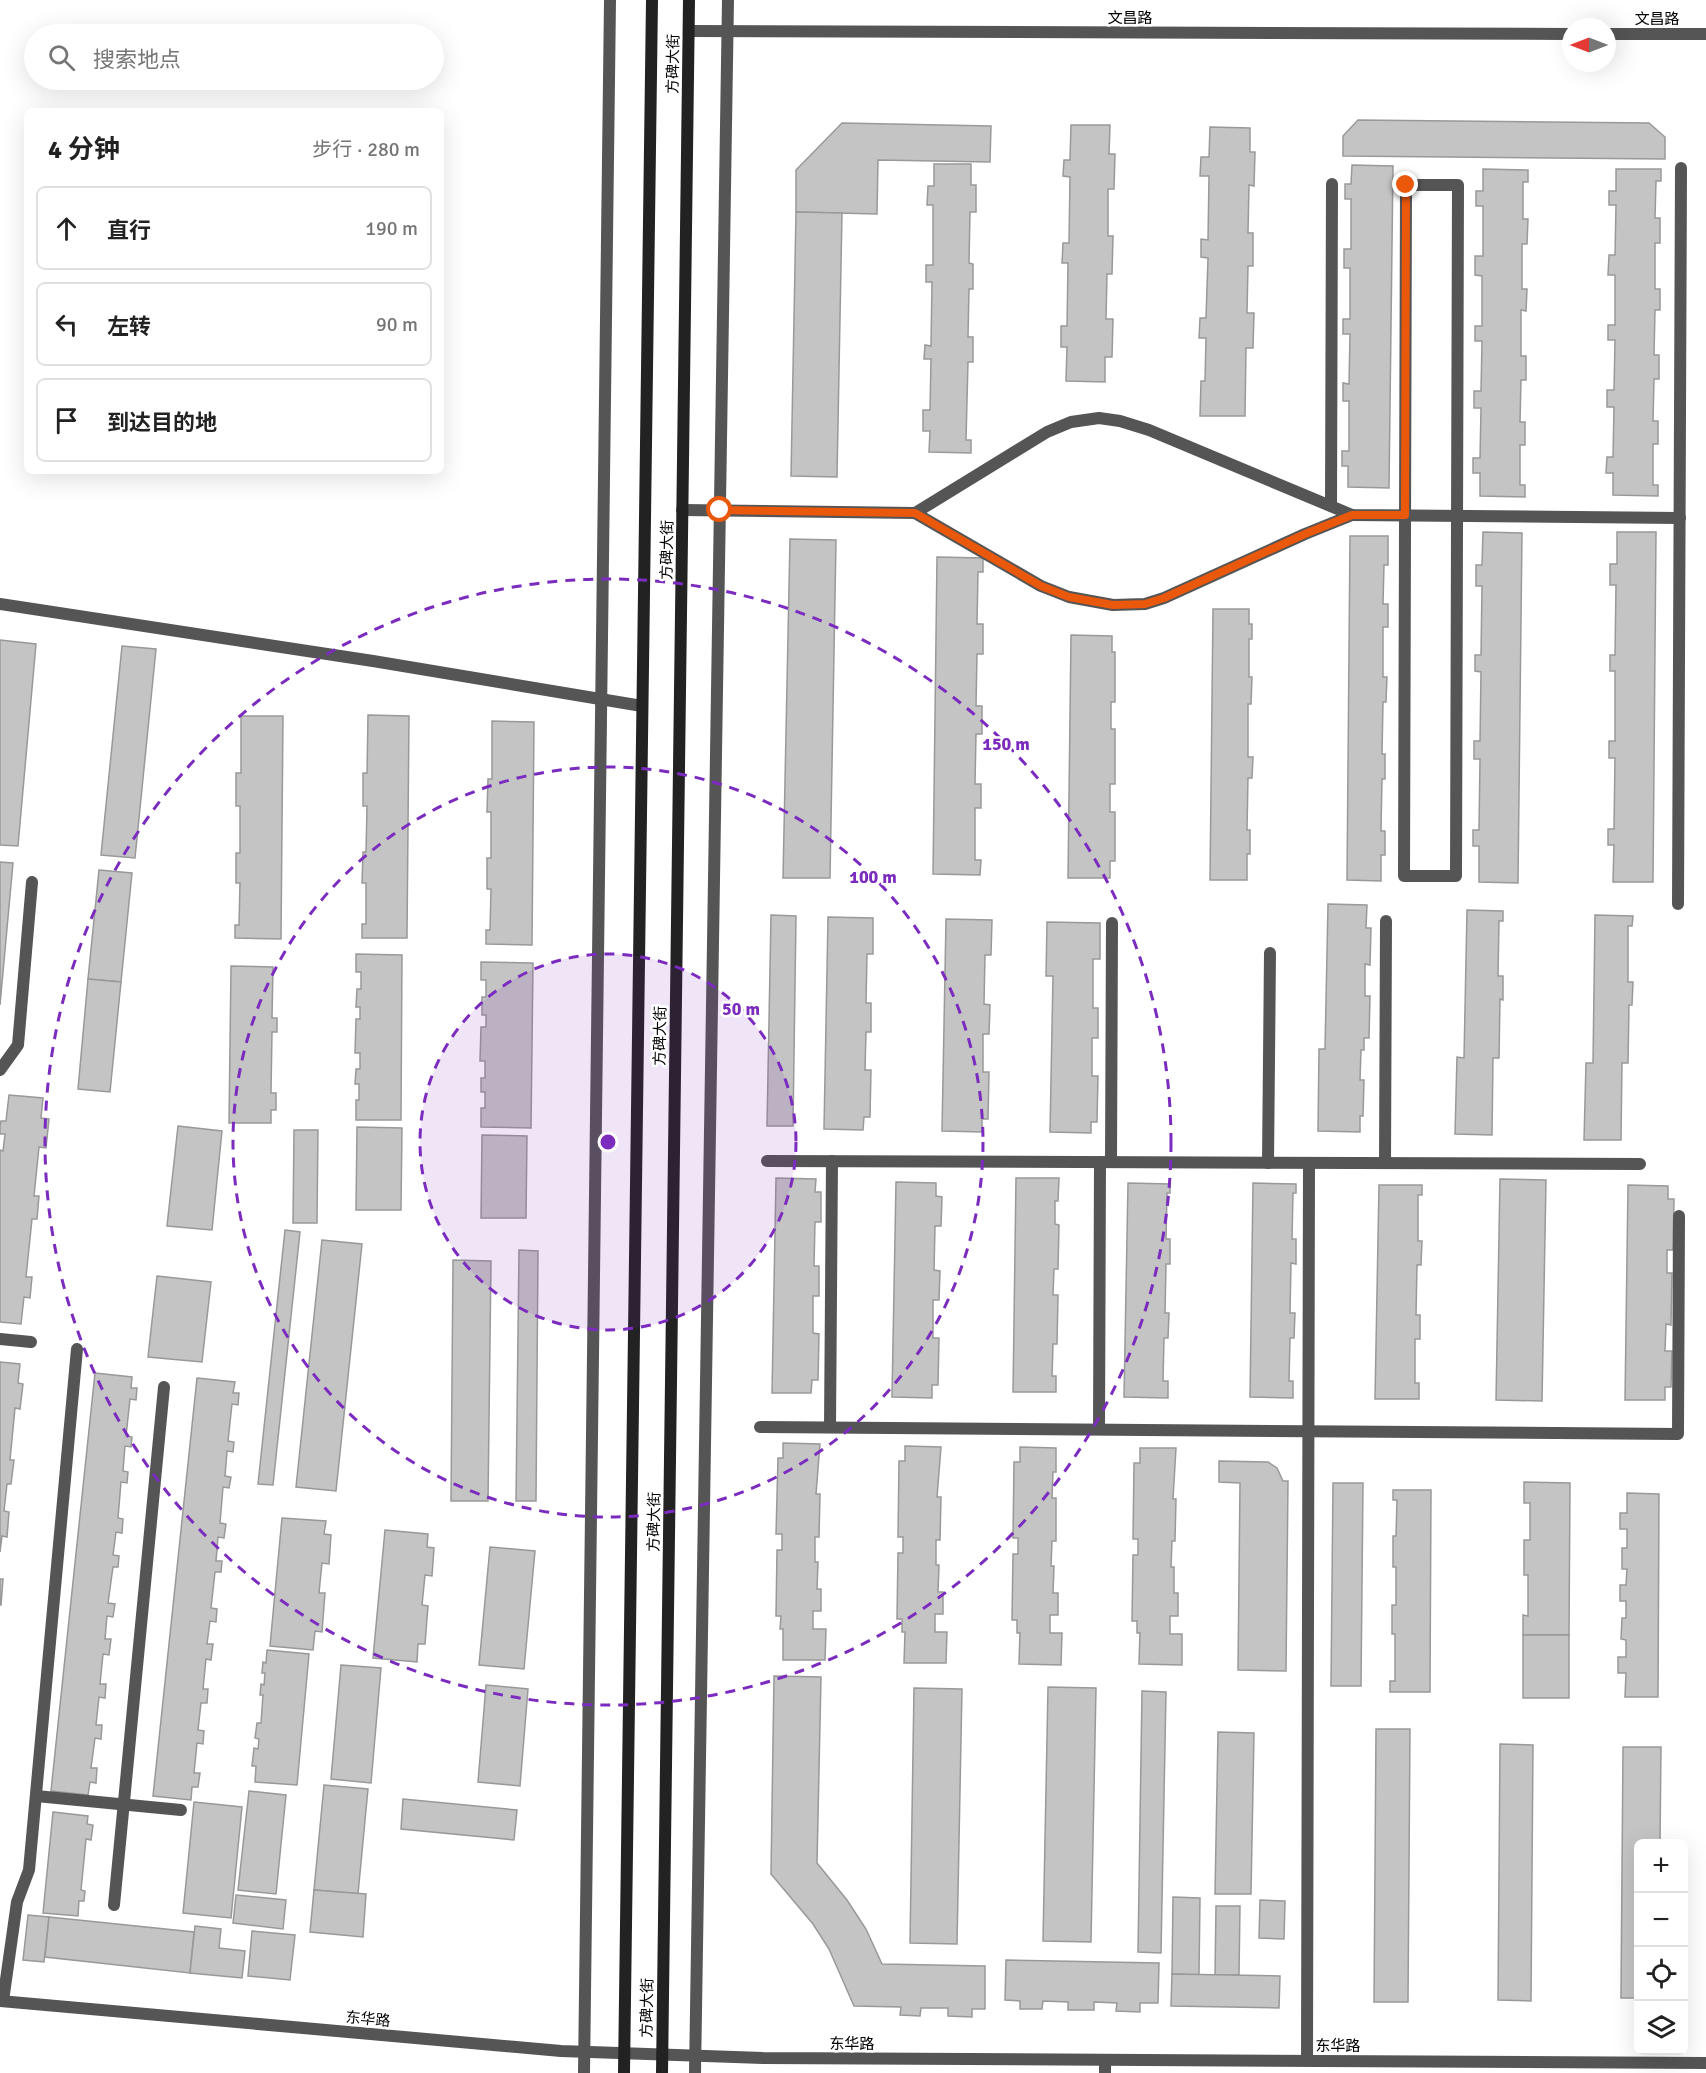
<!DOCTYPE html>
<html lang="zh">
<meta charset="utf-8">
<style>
:root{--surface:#fff;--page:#f2f2f2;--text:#222;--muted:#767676;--line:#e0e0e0}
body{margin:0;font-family:Signika,"Noto Sans SC",sans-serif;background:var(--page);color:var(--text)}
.controls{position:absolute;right:18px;bottom:18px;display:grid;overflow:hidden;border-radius:9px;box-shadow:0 6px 24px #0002}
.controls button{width:54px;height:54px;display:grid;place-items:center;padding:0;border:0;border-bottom:2px solid var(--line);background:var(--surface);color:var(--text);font:30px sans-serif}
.compass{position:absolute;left:1562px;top:18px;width:54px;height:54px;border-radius:50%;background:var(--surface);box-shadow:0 6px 24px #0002;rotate:270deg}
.stop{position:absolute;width:18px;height:18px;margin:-14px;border:4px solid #ea580c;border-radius:50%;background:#fff}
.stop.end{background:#ea580c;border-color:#fff;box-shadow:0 2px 6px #0008}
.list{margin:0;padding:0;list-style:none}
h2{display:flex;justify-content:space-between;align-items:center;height:78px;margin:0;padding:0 24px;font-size:26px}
h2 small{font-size:20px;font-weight:400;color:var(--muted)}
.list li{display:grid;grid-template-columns:39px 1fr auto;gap:18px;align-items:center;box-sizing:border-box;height:84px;margin:0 12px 12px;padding:0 12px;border:2px solid var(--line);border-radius:9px}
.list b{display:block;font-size:22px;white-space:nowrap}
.list em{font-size:20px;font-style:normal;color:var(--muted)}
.icon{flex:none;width:33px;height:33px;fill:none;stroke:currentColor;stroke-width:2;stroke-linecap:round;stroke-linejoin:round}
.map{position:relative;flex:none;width:1706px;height:2073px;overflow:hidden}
.search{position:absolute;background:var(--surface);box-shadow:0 6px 24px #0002;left:24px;top:24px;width:420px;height:66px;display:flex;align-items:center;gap:15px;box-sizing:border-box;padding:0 21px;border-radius:33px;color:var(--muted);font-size:22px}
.panel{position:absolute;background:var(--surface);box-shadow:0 6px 24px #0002;left:24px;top:108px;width:420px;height:366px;border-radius:9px}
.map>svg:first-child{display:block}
.building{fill:#c4c4c4;stroke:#999;stroke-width:1.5}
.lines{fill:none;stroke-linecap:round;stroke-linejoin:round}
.service{stroke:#555;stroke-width:12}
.minor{stroke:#555;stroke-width:12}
.tertiary{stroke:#555;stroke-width:12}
.secondary{stroke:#222;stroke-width:12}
.route{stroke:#ea580c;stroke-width:8}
.ring{fill:none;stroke:#7b2cbf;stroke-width:3;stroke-dasharray:10 8}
.labels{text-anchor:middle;stroke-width:5;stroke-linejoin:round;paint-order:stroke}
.street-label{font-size:15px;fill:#000;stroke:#fff}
.centre{fill:#7b2cbf;stroke:#fff;stroke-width:3}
.ring-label{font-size:18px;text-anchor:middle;font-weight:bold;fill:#7b2cbf;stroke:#fff;stroke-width:5;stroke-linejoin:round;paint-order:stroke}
</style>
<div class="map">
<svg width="1706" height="2073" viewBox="0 0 1706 2073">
<rect width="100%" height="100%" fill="#fff"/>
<g class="building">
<polygon points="1358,120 1649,123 1665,137 1665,159 1343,156 1343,136"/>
<polygon points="842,123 991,126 990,162 878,160 877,214 796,212 796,170"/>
<polygon points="1071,125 1110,125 1109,154 1115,154 1114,189 1108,189 1108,236 1113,236 1112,274 1107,274 1106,319 1113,319 1112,357 1105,357 1105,382 1066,381 1067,347 1061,347 1061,326 1067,326 1068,263 1062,263 1063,243 1069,243 1070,177 1063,176 1064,160 1070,160"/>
<polygon points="1210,127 1250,128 1250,152 1255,152 1254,186 1249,185 1248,233 1253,233 1253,266 1248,266 1247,313 1254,313 1253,348 1246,348 1245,416 1200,416 1201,381 1205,381 1206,338 1199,338 1200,318 1206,318 1208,258 1201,257 1201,239 1208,240 1209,176 1200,176 1201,157 1209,157"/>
<polygon points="934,164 971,164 971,185 976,185 976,212 970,212 969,263 973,264 973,289 969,289 968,337 973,337 973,362 968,362 966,440 971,440 971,453 929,452 930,431 923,431 923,410 930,410 931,359 924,359 925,345 931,346 932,282 926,282 926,265 933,265 933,205 927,205 928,186 934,186"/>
<polygon points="1352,165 1393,166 1389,488 1348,487 1348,466 1342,466 1342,451 1349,451 1349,401 1343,401 1343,383 1349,384 1350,334 1343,334 1343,319 1350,319 1350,268 1344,268 1344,249 1351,249 1351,199 1345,199 1345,184 1351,184"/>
<polygon points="1483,169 1528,170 1528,182 1523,182 1523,219 1528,219 1527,244 1522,244 1522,289 1527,289 1526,311 1521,310 1521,356 1526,356 1526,380 1521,380 1520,422 1525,422 1525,445 1520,445 1520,485 1525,485 1525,497 1480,496 1480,473 1473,473 1473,458 1480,458 1481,408 1474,408 1474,391 1481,391 1482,341 1475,341 1475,326 1482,326 1482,276 1475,275 1475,256 1483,256 1483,206 1476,206 1476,191 1483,191"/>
<polygon points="1616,169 1661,169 1661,181 1656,181 1655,218 1660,218 1660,243 1655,243 1655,289 1660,289 1660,310 1655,310 1654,355 1659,355 1659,379 1654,379 1653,421 1658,421 1658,444 1653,444 1653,485 1658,485 1658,496 1613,495 1613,473 1606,473 1607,457 1613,457 1614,407 1607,407 1607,390 1614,390 1615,340 1608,340 1608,325 1615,325 1615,275 1608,275 1609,255 1615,255 1616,205 1609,205 1609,191 1616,191"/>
<polygon points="796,212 842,213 837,477 791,476"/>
<polygon points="1483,532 1522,533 1518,883 1479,882 1479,846 1473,846 1473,830 1479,830 1480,759 1474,759 1474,741 1480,741 1481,672 1475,671 1475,655 1481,655 1482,586 1476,586 1476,565 1482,565"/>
<polygon points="1617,532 1656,532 1653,882 1613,882 1614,845 1608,845 1608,829 1614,829 1615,758 1609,758 1609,741 1615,741 1615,671 1610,671 1610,655 1615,655 1616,585 1610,585 1610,564 1617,564"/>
<polygon points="1350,536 1388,536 1388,565 1384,565 1383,604 1388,604 1388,627 1383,627 1383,677 1387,677 1386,702 1383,702 1382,754 1385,754 1385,779 1382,779 1381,831 1385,831 1385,855 1381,855 1381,881 1347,880"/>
<polygon points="790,539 836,540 830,878 783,878"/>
<polygon points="937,557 983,558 983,572 978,572 977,624 983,624 983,654 977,654 976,706 982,706 982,734 976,734 975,784 981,784 981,808 975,808 975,860 981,860 980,875 933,874"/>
<polygon points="1213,609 1249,609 1249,624 1252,624 1252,639 1249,639 1249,677 1252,677 1251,704 1248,704 1248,757 1253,757 1252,778 1248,778 1247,830 1250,830 1250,854 1247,854 1247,880 1210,880"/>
<polygon points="1071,635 1112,636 1112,652 1115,652 1115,702 1111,702 1111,729 1115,729 1115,784 1110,784 1110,812 1115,812 1115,861 1110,861 1110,878 1068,878"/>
<polygon points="0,640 36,644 18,846 0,845"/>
<polygon points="122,646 156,649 135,858 101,855"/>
<polygon points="368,715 409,716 407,938 362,938 362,924 366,924 366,883 362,883 363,852 366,852 367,806 363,806 363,773 367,773"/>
<polygon points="241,716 283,716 281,939 235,938 235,925 239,925 240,883 236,883 236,853 240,853 240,806 236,806 236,773 241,773"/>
<polygon points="492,721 534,722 532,945 486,944 486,930 490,930 491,889 487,889 487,858 491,858 491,812 487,812 488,779 492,779"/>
<polygon points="0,862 13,863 0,1005"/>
<polygon points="99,870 132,873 121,982 88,979"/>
<polygon points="1328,904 1367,905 1366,928 1371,928 1370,965 1365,964 1365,996 1370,996 1369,1038 1364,1038 1364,1050 1361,1050 1360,1080 1364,1080 1363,1116 1360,1116 1360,1132 1318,1131 1319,1049 1325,1049"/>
<polygon points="1467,910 1503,911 1503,921 1499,921 1498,976 1503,976 1503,1000 1500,999 1499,1058 1493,1058 1492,1135 1455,1134 1457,1057 1464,1058"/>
<polygon points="771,915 796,916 793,1126 767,1126"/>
<polygon points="1595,915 1633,916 1632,926 1628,926 1628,982 1633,982 1632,1005 1629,1005 1628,1063 1622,1063 1621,1140 1584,1140 1586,1063 1593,1063"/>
<polygon points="828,917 873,918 873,954 867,954 866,1003 871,1003 871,1032 866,1032 865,1070 871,1070 870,1117 864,1117 863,1130 824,1129"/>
<polygon points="946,919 992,920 991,955 985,955 984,1004 990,1005 989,1034 983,1034 983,1072 989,1072 988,1119 982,1119 982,1132 942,1131"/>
<polygon points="1047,922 1100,923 1100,959 1093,959 1093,1008 1098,1008 1098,1038 1092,1038 1092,1076 1098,1076 1097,1122 1091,1122 1091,1133 1050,1132 1053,976 1046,976"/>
<polygon points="356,954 402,955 401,1120 356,1120 356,1100 359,1100 359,1084 355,1084 356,1069 360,1069 360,1053 355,1053 356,1019 360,1019 360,1007 356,1007 357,989 361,989 361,972 356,972"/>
<polygon points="481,962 533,963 531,1128 481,1127 481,1108 485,1108 485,1092 481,1092 481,1078 485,1078 485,1061 480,1061 481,1027 486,1027 486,1015 482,1015 482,997 486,997 486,980 481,980"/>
<polygon points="231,966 273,967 272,1018 277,1018 277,1032 272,1032 271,1093 276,1093 276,1110 271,1110 271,1123 229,1123"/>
<polygon points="88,979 121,982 110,1092 78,1089"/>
<polygon points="9,1095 43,1098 41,1118 49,1119 46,1148 39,1147 34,1196 39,1196 37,1219 32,1219 26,1277 32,1277 30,1298 24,1297 21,1324 0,1322 0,1150 3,1151 5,1134 0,1134 0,1126 1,1121 6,1121"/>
<polygon points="178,1126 222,1131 212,1230 167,1226"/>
<polygon points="357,1127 402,1128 401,1210 356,1210"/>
<polygon points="294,1130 318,1130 317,1223 293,1223"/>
<polygon points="482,1135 527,1136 526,1218 481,1218"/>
<polygon points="776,1178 816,1179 815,1192 821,1192 821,1222 815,1222 814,1266 819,1266 819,1296 813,1296 813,1333 819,1334 818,1380 812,1380 811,1393 772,1393"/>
<polygon points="1016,1178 1059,1178 1058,1201 1055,1201 1055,1224 1059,1225 1058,1269 1054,1269 1053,1295 1058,1295 1057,1344 1053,1344 1052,1376 1056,1376 1056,1392 1013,1392"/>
<polygon points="1500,1179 1546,1180 1542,1401 1496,1400"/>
<polygon points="896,1182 936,1183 936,1196 942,1197 941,1226 935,1226 934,1270 940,1271 939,1300 933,1300 933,1338 939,1338 938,1385 932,1385 932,1398 892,1397"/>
<polygon points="1128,1183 1170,1184 1170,1193 1167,1193 1166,1239 1170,1239 1170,1264 1166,1264 1165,1313 1169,1313 1168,1338 1164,1338 1163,1381 1168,1381 1168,1398 1124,1397"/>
<polygon points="1253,1183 1296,1184 1296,1193 1293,1193 1292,1239 1296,1239 1296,1264 1291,1263 1290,1313 1295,1313 1294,1338 1290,1338 1289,1381 1293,1381 1293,1398 1250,1397"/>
<polygon points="1379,1185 1422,1185 1422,1195 1418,1195 1418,1241 1422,1241 1421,1265 1417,1265 1416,1315 1420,1315 1420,1339 1415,1339 1415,1383 1419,1383 1419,1399 1375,1399"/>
<polygon points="1628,1185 1668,1186 1668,1199 1674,1199 1673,1250 1667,1250 1667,1273 1672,1273 1671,1325 1666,1324 1665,1351 1672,1351 1671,1387 1665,1387 1665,1400 1625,1400"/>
<polygon points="285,1230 300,1232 273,1485 258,1484"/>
<polygon points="322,1240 362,1244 336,1491 296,1487"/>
<polygon points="519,1250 538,1251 536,1501 516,1501"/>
<polygon points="453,1260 491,1261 488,1501 451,1501"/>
<polygon points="157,1276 211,1282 202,1362 148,1357"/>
<polygon points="0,1362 20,1364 18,1383 23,1384 20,1409 15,1408 10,1460 14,1460 11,1484 7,1484 4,1511 9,1512 7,1537 2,1536 0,1552"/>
<polygon points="95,1373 132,1377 131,1388 137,1388 136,1400 130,1399 126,1436 132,1437 131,1447 125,1446 123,1471 128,1472 127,1483 121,1482 118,1518 123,1519 122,1533 116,1532 113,1555 119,1556 118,1567 113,1567 108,1603 115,1604 113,1617 107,1616 105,1639 111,1639 109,1655 103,1654 100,1684 106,1684 105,1698 99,1697 96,1725 102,1725 101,1739 95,1738 91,1768 97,1768 96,1783 90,1782 88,1795 51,1791"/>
<polygon points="197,1378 235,1382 233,1393 239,1393 238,1405 232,1404 228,1441 234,1442 233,1452 227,1451 225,1476 231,1477 229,1488 223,1487 220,1523 226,1524 224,1538 218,1537 216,1561 222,1561 221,1572 215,1572 211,1608 217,1609 216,1622 210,1621 207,1644 213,1644 211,1660 206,1659 203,1689 208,1689 207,1703 201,1703 198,1730 204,1731 203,1744 197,1743 194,1773 200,1773 198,1787 192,1787 191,1800 153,1796"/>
<polygon points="783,1443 820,1444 816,1494 820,1494 819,1537 815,1537 815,1562 818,1562 817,1589 821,1589 821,1611 813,1611 813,1629 826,1629 825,1660 783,1660 783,1629 780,1629 781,1616 776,1616 777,1550 782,1550 782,1534 776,1534 778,1458 783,1458"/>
<polygon points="905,1446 941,1447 937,1497 941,1497 940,1540 936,1540 936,1565 939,1565 938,1592 943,1592 943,1614 935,1614 935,1632 947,1632 946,1663 904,1663 905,1632 902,1632 902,1619 897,1619 898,1553 903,1553 903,1537 898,1537 899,1461 905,1461"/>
<polygon points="1020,1447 1056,1448 1056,1472 1053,1472 1052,1498 1056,1498 1056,1541 1052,1541 1051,1566 1054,1566 1053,1593 1058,1593 1058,1615 1050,1615 1050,1633 1062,1633 1061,1665 1019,1664 1020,1633 1017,1633 1017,1620 1012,1620 1013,1554 1018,1554 1018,1538 1013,1538 1014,1462 1020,1462"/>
<polygon points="1140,1448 1176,1448 1173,1499 1176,1499 1175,1541 1172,1541 1171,1567 1174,1567 1174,1593 1178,1593 1178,1616 1170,1616 1170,1634 1182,1634 1182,1665 1139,1664 1140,1633 1137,1633 1137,1621 1132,1621 1133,1555 1138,1555 1138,1539 1133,1539 1134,1463 1140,1463"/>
<polygon points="1219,1461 1268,1462 1277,1468 1283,1481 1288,1481 1286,1671 1238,1670 1240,1483 1219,1482"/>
<polygon points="1524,1482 1570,1483 1569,1635 1523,1635 1523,1615 1528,1616 1528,1575 1524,1575 1524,1540 1530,1540 1530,1503 1524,1503"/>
<polygon points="1333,1483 1363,1483 1361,1686 1331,1686"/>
<polygon points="1393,1490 1431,1490 1430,1692 1390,1692 1390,1681 1395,1681 1395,1634 1392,1634 1392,1605 1396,1605 1396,1567 1393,1567 1393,1536 1396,1536 1397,1500 1393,1500"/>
<polygon points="1627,1493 1659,1494 1658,1697 1625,1697 1626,1673 1618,1673 1618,1657 1626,1657 1626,1640 1621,1639 1622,1618 1626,1618 1626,1601 1620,1601 1620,1585 1626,1585 1627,1569 1622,1569 1622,1548 1627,1548 1627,1529 1620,1529 1620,1513 1627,1513"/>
<polygon points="282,1518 326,1521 324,1534 331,1535 329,1564 322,1563 319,1593 325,1593 322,1632 315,1631 313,1650 270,1646"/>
<polygon points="385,1530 428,1534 427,1547 434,1548 432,1576 425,1575 422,1605 428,1606 425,1644 418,1644 417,1662 373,1658"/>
<polygon points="490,1547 535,1551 524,1669 479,1665"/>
<polygon points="0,1579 3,1579 1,1605 0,1605"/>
<rect x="1523" y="1635" width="46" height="63"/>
<polygon points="267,1650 309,1654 297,1785 255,1782 256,1766 252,1766 254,1748 258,1749 259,1739 255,1738 257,1723 261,1723 263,1695 260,1695 261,1684 264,1685 265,1673 262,1673 263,1662 266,1663"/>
<polygon points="341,1665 381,1668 371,1783 331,1779"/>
<polygon points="774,1676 821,1677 817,1863 847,1900 866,1929 882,1964 985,1966 985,2009 972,2009 972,2017 948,2016 948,2008 921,2008 920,2016 900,2015 901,2007 854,2006 829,1949 813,1924 771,1874"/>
<polygon points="486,1685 528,1689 520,1786 478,1782"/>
<polygon points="1048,1687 1096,1688 1091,1942 1043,1941"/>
<polygon points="914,1688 962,1689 957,1944 910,1943"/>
<polygon points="1142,1691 1166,1692 1161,1953 1138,1952"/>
<polygon points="1376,1729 1410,1729 1408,2002 1374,2002"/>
<polygon points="1218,1732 1254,1733 1251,1894 1215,1894"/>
<polygon points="1500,1744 1533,1745 1531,2001 1498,2000"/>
<polygon points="1623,1747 1661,1747 1660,1844 1638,1844 1638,1998 1621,1998"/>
<polygon points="324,1785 368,1789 358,1894 314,1890"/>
<polygon points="249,1791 286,1795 276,1894 238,1890"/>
<polygon points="403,1799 517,1810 514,1840 401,1829"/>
<polygon points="194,1802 242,1807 231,1918 183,1913"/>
<polygon points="53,1812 88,1816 87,1824 93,1825 91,1840 86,1839 81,1890 85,1891 84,1901 79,1901 78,1916 43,1913"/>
<polygon points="314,1890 366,1894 363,1937 310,1932"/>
<polygon points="236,1895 286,1900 283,1929 233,1923"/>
<polygon points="1173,1897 1200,1898 1199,1975 1172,1974"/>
<polygon points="1260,1900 1285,1901 1284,1939 1259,1938"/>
<polygon points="1216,1906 1240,1906 1239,1975 1215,1975"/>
<polygon points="28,1915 49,1917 44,1962 23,1960"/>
<polygon points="49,1917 194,1932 190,1973 45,1957"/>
<polygon points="195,1926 221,1929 219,1948 245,1951 242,1978 190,1973"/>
<polygon points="252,1931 295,1935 290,1980 248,1976"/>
<polygon points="1006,1960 1159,1963 1158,2003 1140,2003 1140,2012 1116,2011 1117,2003 1094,2002 1094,2010 1068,2010 1068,2002 1043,2001 1042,2009 1020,2009 1020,2001 1005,2000"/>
<polygon points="1172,1974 1280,1976 1279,2008 1171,2006"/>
</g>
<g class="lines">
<g class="service">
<polygon points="1406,185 1458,185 1456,876 1404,876"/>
<polyline points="1331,506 1332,184"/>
<polyline points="682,510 915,513 1041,586 1069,597 1113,605 1145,604 1164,598 1305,534 1352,515"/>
<polyline points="915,513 1047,432 1071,422 1099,418 1120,421 1149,430 1352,515 1680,518"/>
<polyline points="1678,904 1681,168"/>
<polyline points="0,1070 18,1045 32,882"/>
<polyline points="767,1161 1640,1164"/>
<polyline points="1111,1162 1112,923"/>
<polyline points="1268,1163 1270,953"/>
<polyline points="1385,1163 1386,921"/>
<polyline points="0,1339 31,1342"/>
<polyline points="760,1427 1678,1434 1679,1216"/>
<polyline points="830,1427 832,1161"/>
<polyline points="1099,1429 1100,1162"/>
<polyline points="36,1796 181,1810"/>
<polyline points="114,1905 164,1387"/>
<polyline points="3,2001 17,1902 29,1870 77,1349"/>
<polyline points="1307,2061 1309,1163"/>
</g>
<g class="minor">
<polyline points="0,604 373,661 642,706"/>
<polyline points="1105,2060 1105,2073"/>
<polyline points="584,2073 610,0"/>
<polyline points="695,2073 728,0"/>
</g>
<g class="tertiary">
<polyline points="689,31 1571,34"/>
<polyline points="1607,34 1706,34"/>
<polyline points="0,2001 561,2051 763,2058 1706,2063"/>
</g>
<g class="secondary">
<polyline points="624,2073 652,0"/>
<polyline points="662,2073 689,0"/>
</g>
</g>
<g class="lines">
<polyline class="route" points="720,510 915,513 1041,586 1069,597 1113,605 1145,604 1164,598 1305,534 1352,515 1405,515 1406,185"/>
</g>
<circle cx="608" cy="1142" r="188" fill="#7b2cbf" fill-opacity=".12"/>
<g class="ring">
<circle cx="608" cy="1142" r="188"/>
<circle cx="608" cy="1142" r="375"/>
<circle cx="608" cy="1142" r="563"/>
</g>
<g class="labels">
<g class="street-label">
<text x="1130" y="23">文昌路</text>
<text x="1657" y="24">文昌路</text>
<text transform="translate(673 64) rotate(-89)" y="5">方碑大街</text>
<text transform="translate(667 550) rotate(-89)" y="5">方碑大街</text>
<text transform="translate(660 1036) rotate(-89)" y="5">方碑大街</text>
<text transform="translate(654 1522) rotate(-89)" y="5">方碑大街</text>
<text transform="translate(647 2008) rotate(-89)" y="5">方碑大街</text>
<text transform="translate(368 2019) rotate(5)" y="5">东华路</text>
<text x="852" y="2049">东华路</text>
<text x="1338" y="2051">东华路</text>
</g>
</g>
<circle cx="608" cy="1142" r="9" class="centre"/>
<g class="ring-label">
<text x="1006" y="750">150 m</text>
<text x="873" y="883">100 m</text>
<text x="741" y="1015">50 m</text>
</g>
</svg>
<div class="controls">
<button>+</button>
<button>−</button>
<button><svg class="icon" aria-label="locate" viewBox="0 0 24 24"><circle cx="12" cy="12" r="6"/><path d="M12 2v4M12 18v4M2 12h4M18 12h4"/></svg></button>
<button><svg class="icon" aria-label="layers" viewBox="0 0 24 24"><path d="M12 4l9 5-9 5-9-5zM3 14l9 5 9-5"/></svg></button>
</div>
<svg class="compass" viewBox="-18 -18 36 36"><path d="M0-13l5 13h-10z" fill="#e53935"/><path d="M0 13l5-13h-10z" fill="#767676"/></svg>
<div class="stop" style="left:720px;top:510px"></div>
<div class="stop end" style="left:1406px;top:185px"></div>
<div class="search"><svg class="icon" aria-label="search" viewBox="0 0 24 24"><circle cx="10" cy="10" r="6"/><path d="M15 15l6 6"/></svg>搜索地点</div>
<section class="panel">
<h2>4 分钟<small>步行 · 280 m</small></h2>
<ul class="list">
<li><svg class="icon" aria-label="ahead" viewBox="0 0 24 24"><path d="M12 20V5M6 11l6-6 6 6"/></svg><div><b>直行</b></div><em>190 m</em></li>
<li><svg class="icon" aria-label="left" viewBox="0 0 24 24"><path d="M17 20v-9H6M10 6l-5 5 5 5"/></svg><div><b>左转</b></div><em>90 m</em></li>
<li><svg class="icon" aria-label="arrive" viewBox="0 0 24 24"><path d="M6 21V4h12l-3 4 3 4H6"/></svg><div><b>到达目的地</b></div></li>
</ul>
</section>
</div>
